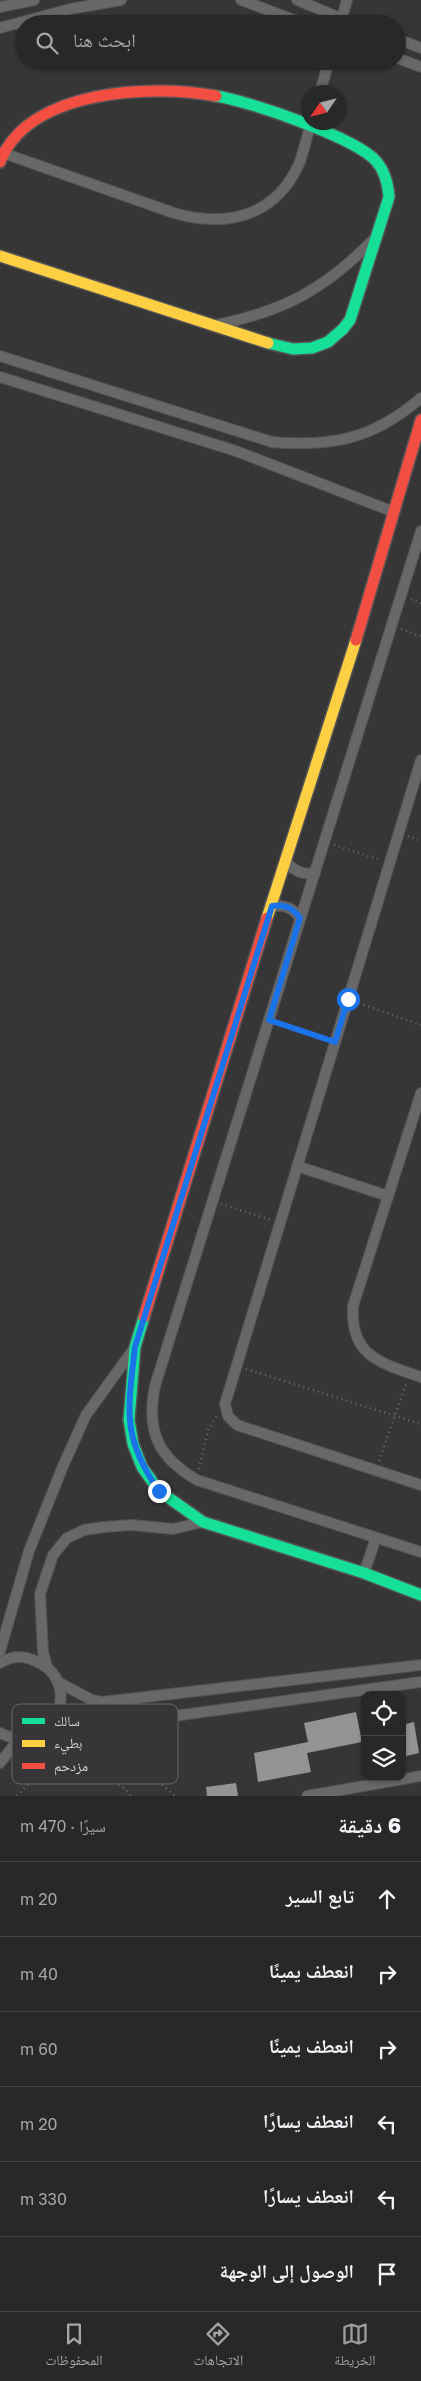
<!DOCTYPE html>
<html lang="ar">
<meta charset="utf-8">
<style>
:root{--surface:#292829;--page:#313031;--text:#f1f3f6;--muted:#a5a6a8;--line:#454446;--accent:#9e9d9e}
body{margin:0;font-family:"Golos Text","Noto Naskh Arabic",sans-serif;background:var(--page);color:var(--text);direction:rtl}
.controls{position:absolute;right:15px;bottom:15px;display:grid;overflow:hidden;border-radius:10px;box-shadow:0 1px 4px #0004}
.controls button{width:45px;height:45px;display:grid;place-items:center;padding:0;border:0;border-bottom:1px solid var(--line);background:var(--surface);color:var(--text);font:25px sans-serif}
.compass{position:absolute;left:301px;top:85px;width:45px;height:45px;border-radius:50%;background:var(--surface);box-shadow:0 1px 4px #0004;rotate:235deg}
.stop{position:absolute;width:15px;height:15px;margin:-11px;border:4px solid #1a73e8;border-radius:50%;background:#fff}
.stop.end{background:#1a73e8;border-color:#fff;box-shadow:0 1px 5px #0008}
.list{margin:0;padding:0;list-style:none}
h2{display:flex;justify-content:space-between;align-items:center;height:65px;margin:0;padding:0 20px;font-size:21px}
h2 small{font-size:16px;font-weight:400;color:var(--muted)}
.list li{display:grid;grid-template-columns:32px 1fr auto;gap:15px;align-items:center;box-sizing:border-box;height:75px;padding:0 20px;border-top:1px solid var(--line)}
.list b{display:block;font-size:19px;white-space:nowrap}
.list em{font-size:16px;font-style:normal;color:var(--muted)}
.icon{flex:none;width:28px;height:28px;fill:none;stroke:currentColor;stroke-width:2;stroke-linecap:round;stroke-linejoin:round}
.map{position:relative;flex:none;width:421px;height:1796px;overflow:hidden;direction:ltr}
.search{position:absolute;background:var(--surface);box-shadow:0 1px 4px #0004;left:15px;right:15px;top:15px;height:55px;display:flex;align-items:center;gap:12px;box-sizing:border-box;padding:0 18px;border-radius:28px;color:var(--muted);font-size:19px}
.sheet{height:515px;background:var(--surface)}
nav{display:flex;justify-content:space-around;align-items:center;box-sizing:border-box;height:70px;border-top:1px solid var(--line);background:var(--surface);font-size:14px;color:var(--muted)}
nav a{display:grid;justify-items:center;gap:2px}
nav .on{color:var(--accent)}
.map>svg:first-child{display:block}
.building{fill:#939294}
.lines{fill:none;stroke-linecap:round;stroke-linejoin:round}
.street-casing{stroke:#535254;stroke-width:12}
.fast-casing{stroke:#535254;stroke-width:14}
.slow-casing{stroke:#535254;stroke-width:14}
.jam-casing{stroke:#535254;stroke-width:14}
.path{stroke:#696a6a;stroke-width:2.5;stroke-dasharray:1 4;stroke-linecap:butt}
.street{stroke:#686868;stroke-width:10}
.fast{stroke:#16e098;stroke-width:11}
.slow{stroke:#ffcf43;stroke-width:11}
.jam{stroke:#f24e42;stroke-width:11}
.route{stroke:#1a73e8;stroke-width:6}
.key{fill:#373538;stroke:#666567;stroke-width:1}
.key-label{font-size:14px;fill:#d5d4d6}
</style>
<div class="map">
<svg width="421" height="1796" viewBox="0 0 421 1796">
<rect width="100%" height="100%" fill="#373637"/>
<g class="building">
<polygon points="356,1712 362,1742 307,1753 311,1772 258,1782 254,1753 308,1742 304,1723"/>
<polygon points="414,1722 419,1753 402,1757 402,1725"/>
<polygon points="236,1783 238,1796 207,1796 206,1787"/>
</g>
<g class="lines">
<defs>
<g id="street">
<polyline points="241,0 305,24"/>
<polyline points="297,0 355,24"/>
<polyline points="0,7 34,0"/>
<polyline points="340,24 347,0"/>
<polyline points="0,28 70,9 121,0"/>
<polyline points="397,39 421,48"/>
<polyline points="397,58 421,67"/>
<polyline points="320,92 329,61"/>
<path d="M0 152 174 213C226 228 275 217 299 164 304 151 307 136 311 122"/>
<path d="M216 325C284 311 324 290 373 240"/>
<path d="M0 356 272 442C333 447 373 439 421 398"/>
<polyline points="0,377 236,451 394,512"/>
<path d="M421 531 155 1386C146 1430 157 1457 197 1480L421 1552"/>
<polyline points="421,760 225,1404 228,1416 237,1425 421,1485"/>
<path d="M285 860C293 871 302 875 315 873"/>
<path d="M272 907C285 904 293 908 300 918"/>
<path d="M421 1093 353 1306C350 1356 380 1363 421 1377"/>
<polyline points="297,1166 388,1196"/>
<polyline points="364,1573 376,1538"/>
<polyline points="0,1651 29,1551 63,1466 86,1415 133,1350"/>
<path d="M0 1663C10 1657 22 1655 33 1660 87 1679 54 1759 0 1733"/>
<polyline points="47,1667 43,1652 40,1594 53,1555 67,1538 84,1530 104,1527 132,1525 173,1529 203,1522"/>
<polyline points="58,1682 92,1700 102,1702 421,1665"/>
<polyline points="36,1735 421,1682"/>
<polyline points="0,1763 19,1739"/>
<polyline points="307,1796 421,1776"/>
</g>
<g id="fast">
<path d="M216 96C249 101 356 138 376 161 385 171 388 184 389 197L350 320 343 329 328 342 312 348 293 349 268 343"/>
<polyline points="144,1317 135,1347 129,1420 133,1444 142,1467 159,1491 203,1522 364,1573 421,1595"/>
</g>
<g id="slow">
<polyline points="0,256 268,343"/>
<polyline points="267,918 356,640"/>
</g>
<g id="jam">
<path d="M0 162C28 89 152 84 216 96"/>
<polyline points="356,640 421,420"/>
<polyline points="144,1317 267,918"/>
</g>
</defs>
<use href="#street" class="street-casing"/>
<use href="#fast" class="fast-casing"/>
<use href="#slow" class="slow-casing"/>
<use href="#jam" class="jam-casing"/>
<g class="path">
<polyline points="411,599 421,603"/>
<polyline points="401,629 421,636"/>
<polyline points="408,836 421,841"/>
<polyline points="334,845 381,860"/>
<polyline points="359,1003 421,1025"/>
<polyline points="279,1024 326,1039"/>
<polyline points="221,1204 271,1220"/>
<polyline points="246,1369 421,1424"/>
<polyline points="379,1461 406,1384"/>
<polyline points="199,1469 208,1430 217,1416"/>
<polyline points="110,1738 175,1796"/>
<polyline points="17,1796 60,1751 124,1788 131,1796"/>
</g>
<use href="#street" class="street"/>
<use href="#fast" class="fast"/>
<use href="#slow" class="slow"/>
<use href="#jam" class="jam"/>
</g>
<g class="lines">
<path class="route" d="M159 1491C121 1436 128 1410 135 1347L272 906C285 904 293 908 300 918L269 1020 335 1042 348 999"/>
</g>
<rect x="12" y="1704" width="166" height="80" rx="8" class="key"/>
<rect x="22" y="1718" width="23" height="6" fill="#16e098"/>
<rect x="22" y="1740" width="23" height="7" fill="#ffcf43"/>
<rect x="22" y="1763" width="23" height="6" fill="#f24e42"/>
<g class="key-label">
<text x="54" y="1726">سالك</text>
<text x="54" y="1748">بطيء</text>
<text x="54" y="1771">مزدحم</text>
</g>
</svg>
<div class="controls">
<button><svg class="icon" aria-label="locate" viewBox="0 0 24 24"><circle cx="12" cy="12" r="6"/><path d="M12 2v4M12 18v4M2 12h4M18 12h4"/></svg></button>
<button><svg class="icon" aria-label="layers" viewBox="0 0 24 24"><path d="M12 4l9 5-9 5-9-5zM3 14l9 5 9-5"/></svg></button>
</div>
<svg class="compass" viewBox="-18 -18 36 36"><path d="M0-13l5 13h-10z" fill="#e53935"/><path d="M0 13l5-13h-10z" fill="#a5a6a8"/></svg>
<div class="stop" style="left:348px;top:999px"></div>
<div class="stop end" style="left:159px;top:1491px"></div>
<div class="search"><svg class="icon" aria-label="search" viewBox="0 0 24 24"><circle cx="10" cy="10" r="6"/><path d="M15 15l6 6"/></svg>ابحث هنا</div>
</div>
<section class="sheet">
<h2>6 دقيقة<small>سيرًا · 470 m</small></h2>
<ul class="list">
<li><svg class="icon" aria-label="ahead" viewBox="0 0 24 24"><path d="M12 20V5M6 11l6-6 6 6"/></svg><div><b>تابع السير</b></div><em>20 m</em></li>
<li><svg class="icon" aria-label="right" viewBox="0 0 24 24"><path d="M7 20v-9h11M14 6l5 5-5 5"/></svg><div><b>انعطف يمينًا</b></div><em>40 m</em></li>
<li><svg class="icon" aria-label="right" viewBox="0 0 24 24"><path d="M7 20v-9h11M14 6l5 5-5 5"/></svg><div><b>انعطف يمينًا</b></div><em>60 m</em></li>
<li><svg class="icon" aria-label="left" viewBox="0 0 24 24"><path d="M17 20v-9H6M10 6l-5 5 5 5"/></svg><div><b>انعطف يسارًا</b></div><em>20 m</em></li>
<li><svg class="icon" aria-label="left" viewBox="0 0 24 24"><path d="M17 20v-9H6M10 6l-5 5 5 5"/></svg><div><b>انعطف يسارًا</b></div><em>330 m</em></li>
<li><svg class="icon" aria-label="arrive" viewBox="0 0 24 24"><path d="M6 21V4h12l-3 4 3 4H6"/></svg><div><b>الوصول إلى الوجهة</b></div></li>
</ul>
</section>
<nav>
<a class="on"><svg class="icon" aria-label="map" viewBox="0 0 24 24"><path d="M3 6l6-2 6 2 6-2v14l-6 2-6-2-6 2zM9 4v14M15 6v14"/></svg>الخريطة</a>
<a><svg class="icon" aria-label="directions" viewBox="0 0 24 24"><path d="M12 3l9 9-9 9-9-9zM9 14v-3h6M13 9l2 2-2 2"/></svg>الاتجاهات</a>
<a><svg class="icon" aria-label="saved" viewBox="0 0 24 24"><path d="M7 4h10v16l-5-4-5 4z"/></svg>المحفوظات</a>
</nav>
